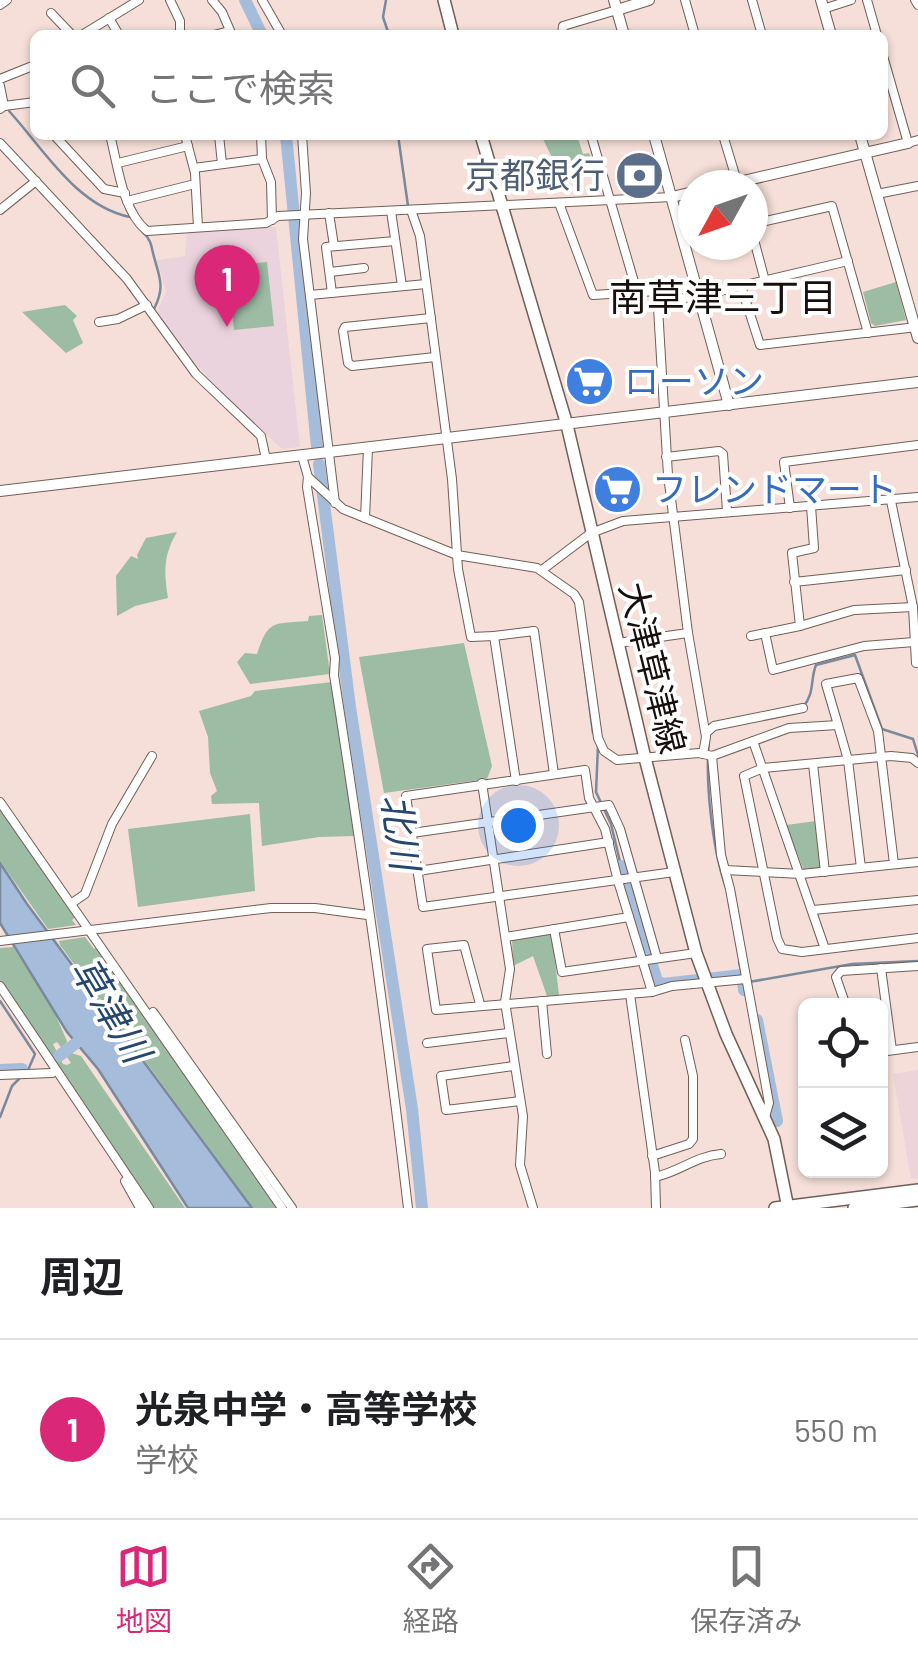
<!DOCTYPE html>
<html lang="ja">
<meta charset="utf-8">
<style>
:root{--surface:#fff;--page:#f2f2f2;--text:#202124;--muted:#757577;--line:#e0e0e0;--accent:#db2777}
body{margin:0;font-family:Barlow,"Noto Sans JP",sans-serif;background:var(--page);color:var(--text)}
.controls{position:absolute;right:30px;bottom:30px;display:grid;overflow:hidden;border-radius:15px;box-shadow:0 2px 8px #0004}
.controls button{width:90px;height:90px;display:grid;place-items:center;padding:0;border:0;border-bottom:2px solid var(--line);background:var(--surface);color:var(--text);font:50px sans-serif}
.compass{position:absolute;left:678px;top:170px;width:90px;height:90px;border-radius:50%;background:var(--surface);box-shadow:0 2px 8px #0004;rotate:230deg}
.you{position:absolute;left:518px;top:825px;width:35px;height:35px;margin:-25px;border:8px solid #fff;border-radius:50%;background:#1a73e8;box-shadow:0 0 0 15px #1a73e833}
.badge{display:grid;place-items:center;width:65px;height:65px;border-radius:50%;background:var(--accent);color:#fff;font-size:32px;font-weight:700}
.pin{position:absolute;translate:-50% -82px;filter:drop-shadow(0 2px 5px #0008)}
.pin::after{content:'';position:absolute;top:52px;width:35px;height:30px;background:inherit;clip-path:polygon(0 0,100% 0,50% 100%)}
.list{margin:0;padding:0;list-style:none}
h2{display:flex;justify-content:space-between;align-items:center;height:130px;margin:0;padding:0 40px;font-size:42px}
h2 small{font-size:32px;font-weight:400;color:var(--muted)}
.list li{display:grid;grid-template-columns:65px 1fr auto;gap:30px;align-items:center;box-sizing:border-box;height:180px;padding:0 40px;border-top:2px solid var(--line)}
.list b{display:block;font-size:38px;white-space:nowrap}
.list p{margin:0;font-size:32px;white-space:nowrap;color:var(--muted)}
.list em{font-size:32px;font-style:normal;color:var(--muted)}
.icon{flex:none;width:55px;height:55px;fill:none;stroke:currentColor;stroke-width:2;stroke-linecap:round;stroke-linejoin:round}
.map{position:relative;flex:none;width:918px;height:1208px;overflow:hidden}
.search{position:absolute;background:var(--surface);box-shadow:0 2px 8px #0004;left:30px;right:30px;top:30px;height:110px;display:flex;align-items:center;gap:25px;box-sizing:border-box;padding:0 35px;border-radius:15px;color:var(--muted);font-size:38px}
.sheet{height:310px;background:var(--surface)}
nav{display:flex;justify-content:space-around;align-items:center;box-sizing:border-box;height:140px;border-top:2px solid var(--line);background:var(--surface);font-size:28px;color:var(--muted)}
nav a{display:grid;justify-items:center;gap:5px}
nav .on{color:var(--accent)}
.map>svg:first-child{display:block}
.commercial{fill:#edd3da}
.education{fill:#ebd3de}
.green{fill:#9dbca4}
.water{fill:#a5bdda;stroke:#7a899c;stroke-width:2.5}
.lines{fill:none;stroke-linecap:round;stroke-linejoin:round}
.stream{stroke:#7a899c;stroke-width:2.5}
.river{stroke:#a5bdda;stroke-width:12}
.street-casing{stroke:#715f58;stroke-width:10}
.secondary-casing{stroke:#715f58;stroke-width:12}
.primary-casing{stroke:#715f58;stroke-width:14}
.street{stroke:#fff;stroke-width:8}
.secondary{stroke:#fff;stroke-width:10}
.primary{stroke:#fff;stroke-width:11}
.labels{text-anchor:middle;stroke-width:8;stroke-linejoin:round;paint-order:stroke}
.service-label{font-size:35px;fill:#4e5e75;stroke:#fff;text-anchor:end}
.shop-label{font-size:35px;fill:#366cbe;stroke:#fff;text-anchor:start}
.street-label{font-size:35px;fill:#160f0d;stroke:#fff}
.neighbourhood-label{font-size:38px;fill:#160f0d;stroke:#fff}
.water-label{font-size:38px;font-style:italic;fill:#24466f;stroke:#fff}
</style>
<div class="map">
<svg width="918" height="1208" viewBox="0 0 918 1208">
<rect width="100%" height="100%" fill="#f5dfd8"/>
<polygon class="commercial" points="918,1070 918,1178 911,1179 893,1074"/>
<polygon class="education" points="276,227 300,447 282,449 218,390 177,342 157,312 166,291 157,260 185,256 187,230"/>
<g class="green">
<polygon points="541,135 577,135 583,154 589,153 594,164 560,174"/>
<polygon points="267,262 274,326 234,330 227,266"/>
<polygon points="896,282 906,320 875,326 871,323 863,292"/>
<polygon points="65,305 77,316 73,320 83,343 66,353 22,312"/>
<path d="M177 532C163 556 164 571 168 598L135 606 117 616 116 576 131 556 138 559 137 555 146 538Z"/>
<path d="M322 615 330 674 250 684 237 662 245 653 257 654C268 619 274 624 308 621L309 616Z"/>
<polygon points="464,643 492,766 487,779 384,793 359,657"/>
<polygon points="332,682 355,836 319,837 262,846 259,803 212,804 211,796 217,791 210,773 208,737 199,711 251,696 255,691"/>
<polygon points="0,808 77,916 72,920 76,925 48,929 0,861"/>
<polygon points="250,814 255,891 138,907 128,829"/>
<polygon points="816,821 821,866 818,869 804,871 786,825"/>
<polygon points="548,934 552,936 559,995 547,996 533,956 513,966 512,939"/>
<polygon points="85,937 94,949 98,946 280,1208 253,1208 60,945 59,941"/>
<polygon points="13,947 53,1009 67,1041 63,1050 57,1042 53,1044 63,1064 67,1065 71,1063 65,1054 68,1052 81,1056 185,1208 152,1208 0,982 0,948"/>
</g>
<polygon class="water" points="0,863 27,904 252,1208 188,1208 98,1069 67,1032 0,923"/>
<g class="lines">
<g class="stream">
<polyline points="386,0 383,17 389,35"/>
<path d="M9 111C43 148 76 206 130 217"/>
<polyline points="398,135 408,206"/>
<path d="M144 233C152 242 151 246 154 257 160 278 165 288 154 309"/>
<polyline points="581,642 593,733"/>
<path d="M803 707C815 693 810 680 816 665L855 655 882 729 913 739 918 755"/>
<path d="M709 741C705 781 712 846 725 885"/>
<polyline points="598,746 596,792 611,824 621,866"/>
<polyline points="739,962 742,975"/>
<polyline points="749,982 852,964 918,961"/>
<polyline points="0,1001 35,1054 28,1070"/>
<polyline points="0,1117 12,1086 19,1079"/>
</g>
<g class="river">
<polyline points="245,0 262,35"/>
<polyline points="286,135 317,447"/>
<polyline points="319,464 350,707 412,1109 422,1208"/>
<polyline points="621,866 657,981 663,984 742,975 744,990"/>
<polyline points="757,1020 777,1121"/>
<polyline points="59,1056 88,1034"/>
<polyline points="0,1070 22,1069"/>
</g>
<defs>
<g id="street">
<polyline points="170,0 180,21 180,35"/>
<polyline points="212,0 222,12 232,35"/>
<polyline points="262,0 282,35"/>
<polyline points="685,0 695,35"/>
<polyline points="752,0 762,35"/>
<polyline points="867,0 877,35"/>
<polyline points="915,0 918,5"/>
<polyline points="0,5 7,0"/>
<polyline points="823,9 851,0"/>
<polyline points="51,13 72,35"/>
<polyline points="109,18 119,35"/>
<polyline points="82,35 139,0"/>
<polyline points="214,35 229,31"/>
<polyline points="562,35 563,26 617,10"/>
<polyline points="883,56 908,143 918,140"/>
<polyline points="0,79 35,65"/>
<polyline points="0,86 4,106"/>
<polyline points="0,109 4,106 35,102"/>
<polyline points="54,135 104,189 125,193"/>
<path d="M110 135C118 165 122 211 147 231L266 223 278 216 672 197"/>
<polyline points="185,135 195,173 198,227"/>
<polyline points="219,135 222,164"/>
<polyline points="261,135 262,159 271,182 272,220"/>
<polyline points="302,135 306,193 303,239 335,503"/>
<polyline points="591,135 637,292"/>
<polyline points="723,135 738,185"/>
<polyline points="0,143 127,279 196,374 261,436 266,459"/>
<polyline points="118,163 188,146"/>
<polyline points="194,168 262,159"/>
<polyline points="877,194 918,186"/>
<polyline points="127,201 195,184"/>
<polyline points="559,203 593,295 657,291 668,475 688,633 706,737 703,754"/>
<polyline points="0,210 36,181"/>
<polyline points="411,210 420,236 452,479 458,569 471,637 494,636"/>
<polyline points="391,211 402,286"/>
<polyline points="329,213 334,246"/>
<polyline points="753,224 832,206 868,333"/>
<polyline points="753,236 765,281"/>
<polyline points="330,272 364,268"/>
<polyline points="741,286 760,345 917,327"/>
<polyline points="332,293 326,247 395,241"/>
<polyline points="310,295 426,284"/>
<polyline points="657,302 699,296 848,261"/>
<polyline points="431,318 345,327 343,331 348,363 352,366 435,357"/>
<polyline points="99,322 118,319 147,305"/>
<path d="M302 456 308 477 307 487 335 658 334 675C362 853 387 1029 408 1208"/>
<polyline points="666,457 719,451 723,454 727,511"/>
<polyline points="308,477 343,509 457,555 537,568 574,594 579,602 598,738 604,751 617,760 699,753 712,756 789,728 838,725 848,760 861,868"/>
<polyline points="891,501 913,607 916,663"/>
<polyline points="790,508 784,462 918,445"/>
<polyline points="365,518 368,448"/>
<polyline points="542,570 591,533 623,521 918,497"/>
<polyline points="794,582 906,570"/>
<polyline points="800,626 792,553 814,548 811,506"/>
<polyline points="765,633 773,670 864,646 914,642"/>
<polyline points="751,636 800,626 854,610 913,607"/>
<polyline points="618,643 688,633"/>
<polyline points="838,725 826,684 858,678 878,731 894,864"/>
<polyline points="706,733 714,726 803,708"/>
<polyline points="753,741 825,949"/>
<polyline points="712,756 721,855 730,889 769,1103 765,1117"/>
<polyline points="918,763 912,758 891,756 763,768 744,776 777,938 782,949 802,952 918,938"/>
<polyline points="813,764 825,872"/>
<polyline points="516,781 494,636 534,631 554,774"/>
<polyline points="482,783 510,969 505,1002 523,1116 520,1165 533,1208"/>
<polyline points="0,802 282,1208"/>
<polyline points="412,833 609,805 620,829 657,958"/>
<polyline points="725,870 801,874 918,862"/>
<polyline points="418,871 609,842"/>
<polyline points="72,903 85,894 112,824 152,756"/>
<polyline points="813,910 918,900"/>
<polyline points="554,929 562,972 696,953"/>
<polyline points="506,937 629,917"/>
<polyline points="0,941 271,908 315,908 367,915"/>
<polyline points="881,968 892,1050"/>
<polyline points="0,986 149,1208"/>
<polyline points="652,992 618,881 605,829 589,798 585,770 406,796 423,907 674,872"/>
<polyline points="630,994 655,1172 656,1208"/>
<polyline points="542,1001 547,1054"/>
<polyline points="480,1004 464,945 427,949 436,1010 652,992 672,986 746,979"/>
<polyline points="846,1006 836,977 841,971 918,966"/>
<polyline points="153,1012 292,1208"/>
<polyline points="427,1043 508,1033"/>
<polyline points="880,1052 918,1047"/>
<polyline points="514,1066 441,1076 446,1110 520,1101"/>
<polyline points="0,1075 52,1073"/>
<polyline points="652,1156 689,1144 693,1139 693,1076 685,1040"/>
<path d="M655 1177C679 1172 696 1156 721 1154"/>
<polyline points="125,1181 140,1208"/>
</g>
<g id="secondary">
<polyline points="614,0 624,35"/>
<polyline points="821,0 831,35"/>
<polyline points="617,10 649,0"/>
<polyline points="654,135 729,405"/>
<polyline points="860,135 918,338"/>
<polyline points="726,185 908,143"/>
<polyline points="672,197 693,192"/>
<polyline points="0,491 918,382"/>
</g>
<g id="primary">
<polyline points="444,0 453,35"/>
<polyline points="481,135 567,425 645,758 696,953 726,1034 774,1139 788,1208"/>
<polyline points="775,1208 918,1190"/>
<polyline points="854,1208 918,1200"/>
</g>
</defs>
<use href="#street" class="street-casing"/>
<use href="#secondary" class="secondary-casing"/>
<use href="#primary" class="primary-casing"/>
<use href="#street" class="street"/>
<use href="#secondary" class="secondary"/>
<use href="#primary" class="primary"/>
</g>
<defs>
<symbol id="bank-disc" viewBox="-11 -11 22 22"><circle r="9.5" fill="#5c6f8a" stroke="#fff"/><path d="M-6-4H6V4H-6ZM0-2.3a2.3 2.3 0 1 0 0 4.6a2.3 2.3 0 1 0 0-4.6Z" fill="#fff"/></symbol>
<symbol id="supermarket-disc" viewBox="-11 -11 22 22"><circle r="9.5" fill="#3f7fe0" stroke="#fff"/><path d="M-6-5.5h2.5l.6 2H6L4.5 2H-2.5L-4.4-4H-6ZM-1.5 3.2a1.3 1.3 0 1 0 .1 0ZM3 3.2a1.3 1.3 0 1 0 .1 0Z" fill="#fff"/></symbol>
</defs>
<g fill-rule="evenodd">
<use href="#bank-disc" x="612" y="148" width="55" height="55"/>
<use href="#supermarket-disc" x="562" y="354" width="55" height="55"/>
<use href="#supermarket-disc" x="590" y="462" width="55" height="55"/>
</g>
<g class="labels">
<g class="service-label">
<text x="605" y="188">京都銀行</text>
</g>
<g class="shop-label">
<text x="624" y="394">ローソン</text>
<text x="652" y="502">フレンドマート</text>
</g>
<g class="street-label">
<text transform="translate(652 668) rotate(76)" y="12">大津草津線</text>
</g>
<g class="neighbourhood-label">
<text x="723" y="311">南草津三丁目</text>
</g>
<g class="water-label">
<text transform="translate(400 832) rotate(82)" y="13">北川</text>
<text transform="translate(110 1010) rotate(59)" y="13">草津川</text>
</g>
</g>
</svg>
<div class="controls">
<button><svg class="icon" aria-label="locate" viewBox="0 0 24 24"><circle cx="12" cy="12" r="6"/><path d="M12 2v4M12 18v4M2 12h4M18 12h4"/></svg></button>
<button><svg class="icon" aria-label="layers" viewBox="0 0 24 24"><path d="M12 4l9 5-9 5-9-5zM3 14l9 5 9-5"/></svg></button>
</div>
<svg class="compass" viewBox="-18 -18 36 36"><path d="M0-13l5 13h-10z" fill="#e53935"/><path d="M0 13l5-13h-10z" fill="#757577"/></svg>
<div class="you"></div>
<div class="pin badge" style="left:227px;top:327px">1</div>
<div class="search"><svg class="icon" aria-label="search" viewBox="0 0 24 24"><circle cx="10" cy="10" r="6"/><path d="M15 15l6 6"/></svg>ここで検索</div>
</div>
<section class="sheet">
<h2>周辺<small></small></h2>
<ul class="list">
<li><span class="badge">1</span><div><b>光泉中学・高等学校</b><p>学校</p></div><em>550 m</em></li>
</ul>
</section>
<nav>
<a class="on"><svg class="icon" aria-label="map" viewBox="0 0 24 24"><path d="M3 6l6-2 6 2 6-2v14l-6 2-6-2-6 2zM9 4v14M15 6v14"/></svg>地図</a>
<a><svg class="icon" aria-label="directions" viewBox="0 0 24 24"><path d="M12 3l9 9-9 9-9-9zM9 14v-3h6M13 9l2 2-2 2"/></svg>経路</a>
<a><svg class="icon" aria-label="saved" viewBox="0 0 24 24"><path d="M7 4h10v16l-5-4-5 4z"/></svg>保存済み</a>
</nav>
